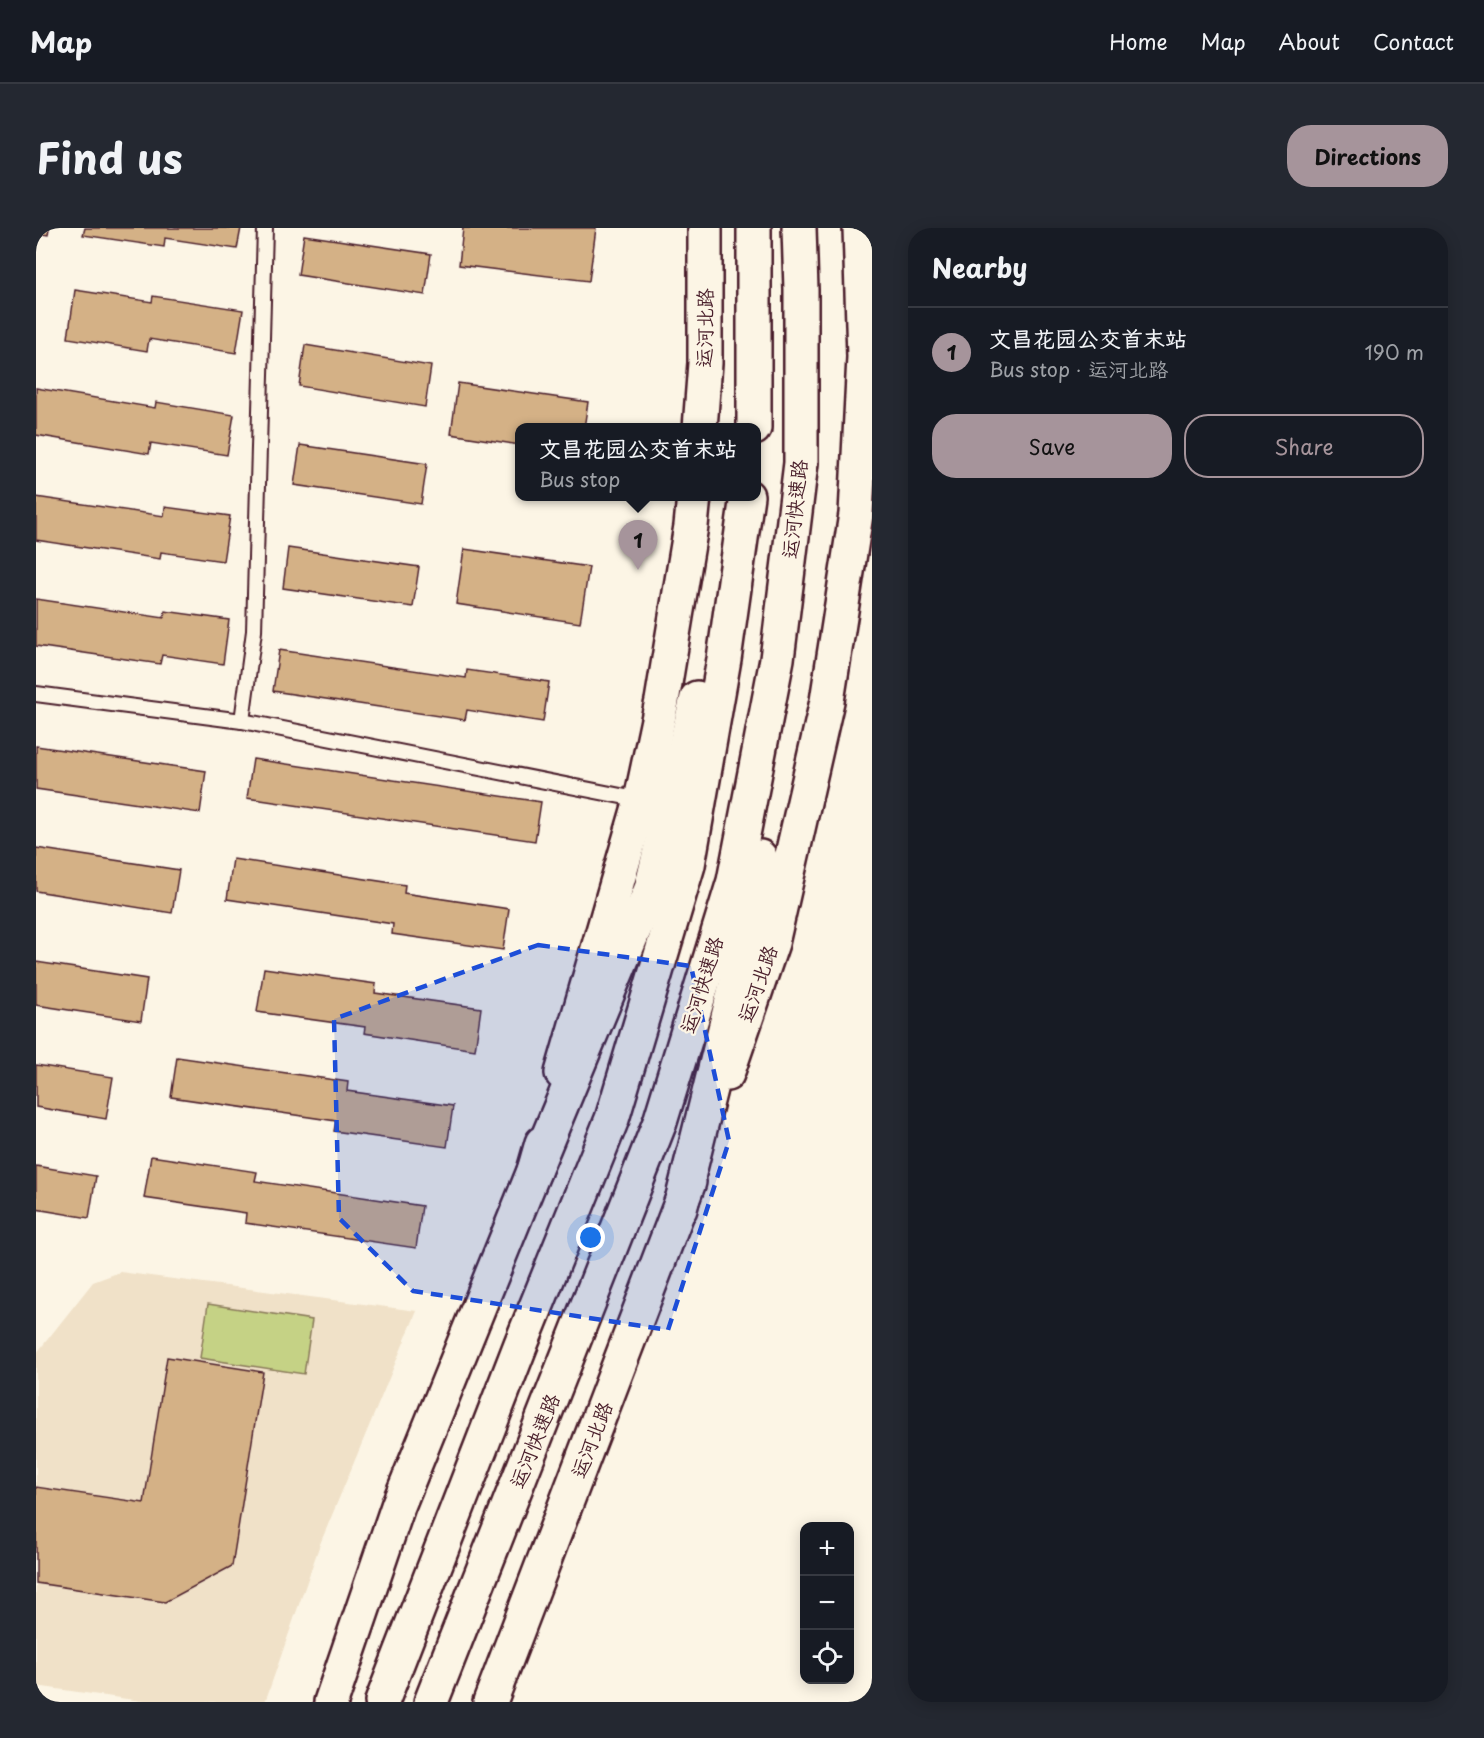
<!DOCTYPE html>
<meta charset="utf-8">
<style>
:root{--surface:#171b24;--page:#242831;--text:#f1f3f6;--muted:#9ea1a6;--line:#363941;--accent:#a6949b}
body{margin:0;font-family:"Playpen Sans","LXGW WenKai TC",sans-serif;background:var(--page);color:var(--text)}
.controls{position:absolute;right:18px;bottom:18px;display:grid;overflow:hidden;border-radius:12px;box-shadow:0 3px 15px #0003}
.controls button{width:54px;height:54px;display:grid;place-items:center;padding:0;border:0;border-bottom:2px solid var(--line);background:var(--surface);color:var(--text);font:30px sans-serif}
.you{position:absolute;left:555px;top:1010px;width:21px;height:21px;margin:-15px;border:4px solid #fff;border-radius:50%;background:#1a73e8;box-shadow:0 0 0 9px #1a73e833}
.badge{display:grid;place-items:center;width:39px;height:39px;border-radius:50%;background:var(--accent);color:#111;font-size:20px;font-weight:700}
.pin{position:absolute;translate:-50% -50px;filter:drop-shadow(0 2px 3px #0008)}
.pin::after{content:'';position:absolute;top:32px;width:21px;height:18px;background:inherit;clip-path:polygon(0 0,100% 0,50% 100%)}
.popup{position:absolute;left:479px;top:195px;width:246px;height:78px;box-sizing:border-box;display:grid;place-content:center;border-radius:12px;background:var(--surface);filter:drop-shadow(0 2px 4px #0005);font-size:20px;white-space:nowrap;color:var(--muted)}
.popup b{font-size:22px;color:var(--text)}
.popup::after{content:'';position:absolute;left:50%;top:100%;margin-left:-12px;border:12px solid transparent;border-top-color:var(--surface)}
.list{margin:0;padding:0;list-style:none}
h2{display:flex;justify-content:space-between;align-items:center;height:78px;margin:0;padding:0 24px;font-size:26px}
h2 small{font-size:20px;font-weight:400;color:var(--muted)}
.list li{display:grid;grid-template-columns:39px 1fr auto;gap:18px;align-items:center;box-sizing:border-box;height:90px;padding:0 24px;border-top:2px solid var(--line)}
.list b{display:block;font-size:22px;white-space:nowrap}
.list p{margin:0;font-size:20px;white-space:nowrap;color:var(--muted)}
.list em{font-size:20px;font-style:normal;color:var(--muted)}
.actions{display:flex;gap:12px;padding:18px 24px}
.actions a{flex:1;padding:14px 0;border:2px solid var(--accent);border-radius:24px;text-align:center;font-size:21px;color:var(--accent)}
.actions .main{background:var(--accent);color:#111}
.icon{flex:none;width:33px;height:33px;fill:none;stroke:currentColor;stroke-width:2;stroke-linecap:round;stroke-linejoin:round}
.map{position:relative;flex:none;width:836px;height:1474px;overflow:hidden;border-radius:24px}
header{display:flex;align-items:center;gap:36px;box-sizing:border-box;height:84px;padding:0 30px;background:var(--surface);border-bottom:2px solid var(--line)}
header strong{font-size:28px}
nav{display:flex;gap:33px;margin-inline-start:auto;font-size:21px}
.intro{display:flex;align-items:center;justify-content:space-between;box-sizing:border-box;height:144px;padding:0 36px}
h1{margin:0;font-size:42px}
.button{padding:15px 27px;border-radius:24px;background:var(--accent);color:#111;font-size:21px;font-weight:700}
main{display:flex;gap:36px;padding:0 36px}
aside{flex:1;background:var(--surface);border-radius:24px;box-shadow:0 3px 15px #0003}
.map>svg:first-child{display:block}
.built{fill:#f0e1c8}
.green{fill:#c5d285;stroke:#887858;stroke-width:1.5}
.building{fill:#d4b186;stroke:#4a1f2b;stroke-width:1.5}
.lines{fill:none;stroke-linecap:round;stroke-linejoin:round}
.lane-casing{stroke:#4a1f2b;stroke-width:18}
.primary-casing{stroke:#4a1f2b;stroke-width:38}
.highway-casing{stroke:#4a1f2b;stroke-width:38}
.lane{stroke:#fcf5e5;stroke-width:14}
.primary{stroke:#fcf5e5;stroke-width:33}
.highway{stroke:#fcf5e5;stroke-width:33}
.marked{fill:#1d4ed8;fill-opacity:0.2;stroke:#1d4ed8;stroke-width:4.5;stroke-dasharray:12 8;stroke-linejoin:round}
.labels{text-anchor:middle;stroke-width:4.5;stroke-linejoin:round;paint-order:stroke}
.street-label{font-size:20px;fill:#4a1f2b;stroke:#fcf5e5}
</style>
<header>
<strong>Map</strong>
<nav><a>Home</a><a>Map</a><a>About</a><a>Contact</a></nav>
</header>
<div class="intro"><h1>Find us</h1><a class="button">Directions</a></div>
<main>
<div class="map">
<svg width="836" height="1474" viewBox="0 0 836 1474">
<rect width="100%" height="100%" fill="#fcf5e5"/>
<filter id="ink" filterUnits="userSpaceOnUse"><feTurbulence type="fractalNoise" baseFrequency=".0167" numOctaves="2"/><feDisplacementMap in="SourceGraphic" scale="12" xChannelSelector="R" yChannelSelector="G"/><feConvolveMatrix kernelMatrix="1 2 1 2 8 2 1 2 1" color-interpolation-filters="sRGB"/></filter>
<g filter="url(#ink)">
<polygon class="built" points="84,1044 381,1083 284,1316 229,1474 112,1474 0,1458 0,1126 57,1054"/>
<polygon class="green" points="172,1076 276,1092 268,1146 164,1130"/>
<g class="building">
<polygon points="0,0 13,0 12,7 0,5"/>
<polygon points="49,0 205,0 201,21 129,10 128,19 47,7"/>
<polygon points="427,0 560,0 553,53 423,37"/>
<polygon points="268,7 395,26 389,67 262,47"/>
<polygon points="39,62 116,74 117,68 207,82 200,125 113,111 111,123 32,110"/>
<polygon points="269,117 395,138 389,179 263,158"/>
<polygon points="422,155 552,174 548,200 484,200 484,217 415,206"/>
<polygon points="0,160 119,180 120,174 198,187 191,227 115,215 113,226 0,207"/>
<polygon points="264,217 391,236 385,276 258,257"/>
<polygon points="0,269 128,288 129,279 194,288 187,333 125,324 124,331 0,312"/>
<polygon points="252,320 383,339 377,379 247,360"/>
<polygon points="428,321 553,339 544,395 420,376"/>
<polygon points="0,371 128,390 129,383 193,392 187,436 126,427 124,436 0,418"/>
<polygon points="243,422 430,450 431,442 513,454 507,494 431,482 429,492 237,463"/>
<polygon points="0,518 170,543 164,585 0,561"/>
<polygon points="217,531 505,574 499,613 211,570"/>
<polygon points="0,620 143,642 136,685 0,663"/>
<polygon points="197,631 369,657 368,665 473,681 467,722 356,706 357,696 191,671"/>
<polygon points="0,734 111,751 105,793 0,777"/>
<polygon points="228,740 340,756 339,765 445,780 439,822 328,805 329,799 221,784"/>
<polygon points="141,829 312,854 311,863 417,878 411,919 298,903 300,893 135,869"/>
<polygon points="0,837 77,849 70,891 0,879"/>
<polygon points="115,928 221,944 219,953 386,978 380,1020 209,995 210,985 108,970"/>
<polygon points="0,938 60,948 53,990 0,981"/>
<polygon points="131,1129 227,1144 196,1338 129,1374 0,1355 0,1259 108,1275"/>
</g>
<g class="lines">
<defs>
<g id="lane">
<polyline points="0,466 206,493 605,572"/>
<polyline points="206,493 218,403 229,0"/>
</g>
<g id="primary">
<polyline points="664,200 669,135 669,0"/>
<polyline points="526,845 605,572 626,473 655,298 658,268"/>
<polyline points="691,846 736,715 791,473 820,286 828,129 824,0"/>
<polyline points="295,1474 362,1278 498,943 506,915"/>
<polyline points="454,1474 653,954"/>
</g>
<g id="highway">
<polyline points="718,200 718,0"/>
<polyline points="498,943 615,661 661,470"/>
<polyline points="644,981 701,753 724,629"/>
<polyline points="346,1474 485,1116 576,891 652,637 688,431 711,268"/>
<polyline points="395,1474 624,894 698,653 741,431 765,235 765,62 763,0"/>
</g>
</defs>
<use href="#lane" class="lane-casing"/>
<use href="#primary" class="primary-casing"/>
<use href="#highway" class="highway-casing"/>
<use href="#lane" class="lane"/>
<use href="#primary" class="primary"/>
<use href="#highway" class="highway"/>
</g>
</g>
<path class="marked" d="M502 717 655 738 693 913 632 1102 377 1063 303 990 298 791Z"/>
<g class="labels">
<g class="street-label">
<text transform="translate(669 100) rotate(-89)" y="7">运河北路</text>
<text transform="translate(759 281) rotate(-84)" y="7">运河快速路</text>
<text transform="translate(722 756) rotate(-71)" y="7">运河北路</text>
<text transform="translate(666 757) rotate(-73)" y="7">运河快速路</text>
<text transform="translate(556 1212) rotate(-69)" y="7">运河北路</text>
<text transform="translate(499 1213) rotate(-68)" y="7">运河快速路</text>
</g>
</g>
</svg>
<div class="controls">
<button>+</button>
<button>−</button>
<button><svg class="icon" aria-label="locate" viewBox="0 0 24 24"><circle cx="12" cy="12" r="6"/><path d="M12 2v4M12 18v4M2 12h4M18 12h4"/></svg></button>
</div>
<div class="you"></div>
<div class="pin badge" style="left:602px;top:342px">1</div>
<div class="popup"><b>文昌花园公交首末站</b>Bus stop</div>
</div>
<aside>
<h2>Nearby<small></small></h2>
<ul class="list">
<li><span class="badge">1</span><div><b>文昌花园公交首末站</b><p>Bus stop · 运河北路</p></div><em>190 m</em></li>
</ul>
<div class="actions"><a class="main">Save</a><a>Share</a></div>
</aside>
</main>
